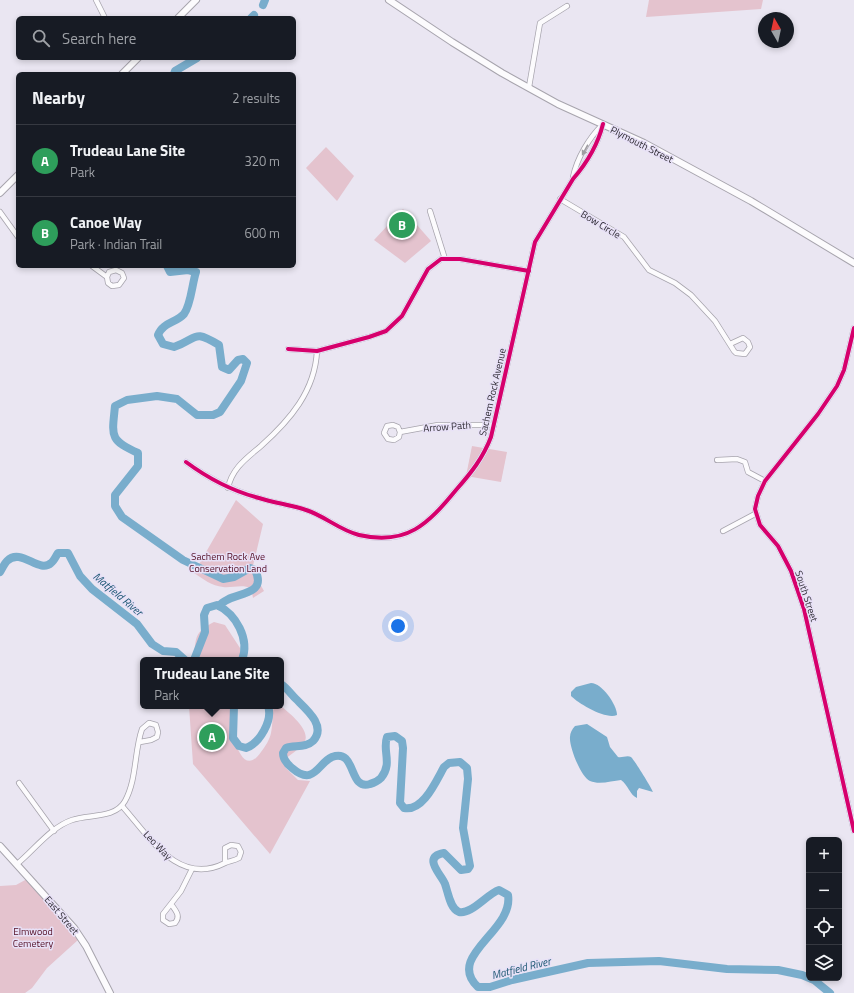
<!DOCTYPE html>
<meta charset="utf-8">
<style>
:root{--surface:#171b24;--page:#20242c;--text:#f1f3f6;--muted:#9ea1a6;--line:#363941;--accent:#706c76}
body{margin:0;font-family:"Titillium Web",sans-serif;background:var(--page);color:var(--text)}
.controls{position:absolute;right:12px;bottom:12px;display:grid;overflow:hidden;border-radius:6px;box-shadow:0 2px 6px #0003}
.controls button{width:36px;height:36px;display:grid;place-items:center;padding:0;border:0;border-bottom:1px solid var(--line);background:var(--surface);color:var(--text);font:20px sans-serif}
.compass{position:absolute;left:758px;top:12px;width:36px;height:36px;border-radius:50%;background:var(--surface);box-shadow:0 2px 6px #0003;rotate:351deg}
.you{position:absolute;left:398px;top:626px;width:14px;height:14px;margin:-10px;border:3px solid #fff;border-radius:50%;background:#1a73e8;box-shadow:0 0 0 6px #1a73e833}
.badge{display:grid;place-items:center;width:26px;height:26px;border-radius:50%;background:var(--accent);color:#fff;font-size:13px;font-weight:700}
.pin{position:absolute;translate:-50% -50%;border:2px solid #fff;box-shadow:0 1px 4px #0006}
.popup{position:absolute;left:140px;top:657px;width:144px;height:52px;box-sizing:border-box;display:grid;place-content:center;border-radius:6px;background:var(--surface);filter:drop-shadow(0 1px 3px #0005);font-size:13px;white-space:nowrap;color:var(--muted)}
.popup b{font-size:15px;color:var(--text)}
.popup::after{content:'';position:absolute;left:50%;top:100%;margin-left:-8px;border:8px solid transparent;border-top-color:var(--surface)}
.list{margin:0;padding:0;list-style:none}
h2{display:flex;justify-content:space-between;align-items:center;height:52px;margin:0;padding:0 16px;font-size:17px}
h2 small{font-size:13px;font-weight:400;color:var(--muted)}
.list li{display:grid;grid-template-columns:26px 1fr auto;gap:12px;align-items:center;box-sizing:border-box;height:72px;padding:0 16px;border-top:1px solid var(--line)}
.list b{display:block;font-size:15px;white-space:nowrap}
.list p{margin:0;font-size:13px;white-space:nowrap;color:var(--muted)}
.list em{font-size:13px;font-style:normal;color:var(--muted)}
.icon{flex:none;width:22px;height:22px;fill:none;stroke:currentColor;stroke-width:2;stroke-linecap:round;stroke-linejoin:round}
.map{position:relative;flex:none;width:854px;height:993px;overflow:hidden}
.search{position:absolute;background:var(--surface);box-shadow:0 2px 6px #0003;left:16px;top:16px;width:280px;height:44px;display:flex;align-items:center;gap:10px;box-sizing:border-box;padding:0 14px;border-radius:6px;color:var(--muted);font-size:15px}
.panel{position:absolute;background:var(--surface);box-shadow:0 2px 6px #0003;left:16px;top:72px;width:280px;height:196px;border-radius:6px}
.map>svg:first-child{display:block}
.green{fill:#e4c3ce}
.water{fill:#79adcc}
.lines{fill:none;stroke-linecap:round;stroke-linejoin:round}
.river{stroke:#79adcc;stroke-width:8}
.street-casing{stroke:#a7a4ad;stroke-width:6}
.secondary-casing{stroke:#a7a4ad;stroke-width:8}
.street{stroke:#fcfbfd;stroke-width:4.5}
.secondary{stroke:#fcfbfd;stroke-width:6}
.cycleway-casing{stroke:#e8e1f7;stroke-width:6}
.cycleway{stroke:#d6006c;stroke-width:4}
.oneway{fill:#9f9da2}
.labels{text-anchor:middle;stroke-width:3;stroke-linejoin:round;paint-order:stroke}
.street-label{font-size:10px;fill:#2e2b33;stroke:#e8e1f7}
.park-label{font-size:10px;fill:#530e24;stroke:#e8e1f7}
.water-label{font-size:11px;font-style:italic;fill:#1a5571;stroke:#e8e1f7}
</style>
<div class="map">
<svg width="854" height="993" viewBox="0 0 854 993">
<rect width="100%" height="100%" fill="#eae6f2"/>
<g class="green">
<polygon points="649,0 763,0 761,9 646,17"/>
<polygon points="326,147 354,176 337,201 306,168"/>
<polygon points="403,209 431,241 405,263 374,240"/>
<polygon points="472,446 507,452 501,482 466,476"/>
<path d="M236 500 263 524 252 570 264 591 253 598 251 588C242 584 232 588 223 587 212 586 203 579 194 573Z"/>
<path d="M214 622 225 625 240 648 241 660H185L191 659 194 656C196 636 195 632 214 622Z"/>
<path d="M189 706H230C229 720 239 784 261 752 265 747 270 739 271 733 273 724 272 714 274 706H281C289 713 314 732 303 744 298 750 291 754 285 759V767L298 780 310 781 270 854 193 764Z"/>
<polygon points="27,879 78,940 47,968 32,988 25,993 0,993 0,886 16,885"/>
</g>
<g class="water">
<path d="M591 683C602 683 617 705 617 715 606 720 579 704 571 696V692L576 687Z"/>
<path d="M587 724 607 737 610 747 618 757C622 758 627 755 631 757 633 758 653 790 653 792L639 788 637 791V798C630 795 628 785 621 780 612 781 599 785 590 781 581 777 569 747 570 737 570 733 572 729 575 726Z"/>
</g>
<g class="lines">
<g class="river">
<polyline points="263,5 265,0"/>
<polyline points="251,18 254,15"/>
<polyline points="174,74 175,71 197,58"/>
<path d="M167 266 170 272 188 270 196 272C192 284 191 305 184 314 176 323 163 322 158 335L163 344 174 347C199 338 192 329 219 345L222 367 229 370 238 360 243 359 247 363 241 381 220 412 213 415H197L177 399 157 396 127 400 115 406C112 436 109 440 138 453V466L115 495V506L122 517 183 560 223 579 234 577 250 568 255 570C269 598 230 591 219 606"/>
<path d="M0 572C2 569 4 564 7 561 21 547 39 574 51 563 54 561 56 556 58 553H68L80 576 92 589 137 624 152 644 163 651 176 652 185 660"/>
<path d="M194 660 205 632 204 615 207 608 217 605C236 614 250 639 242 660"/>
<path d="M281 684C287 688 291 694 296 699 306 709 327 726 313 741 306 748 294 745 286 748L283 753C283 759 287 764 292 768 314 787 318 763 332 757 357 748 348 791 370 784 374 783 378 781 381 778 393 763 382 751 387 737L395 736 402 741 403 748 400 803 404 808C423 812 436 781 444 767L449 763 460 762 467 768 468 779 463 828 470 866 468 869 461 870 444 853C421 857 442 875 445 884 448 892 450 909 459 912 471 915 487 894 499 890L508 895C514 931 445 956 478 987H490L512 980 588 963 659 961 727 969 778 970 802 975 814 980 830 993"/>
<path d="M234 706 233 738 239 746 246 748C260 743 273 720 268 706"/>
</g>
<defs>
<g id="street">
<polyline points="96,0 105,18"/>
<polyline points="529,87 540,23 567,6"/>
<path d="M573 177C577 158 589 138 602 125"/>
<polyline points="560,199 624,237 649,270 675,283 691,295 715,321 734,351 736,353 745,354 750,347 748,342 743,338 730,344"/>
<polyline points="430,211 445,259"/>
<polyline points="0,212 18,237"/>
<polyline points="92,266 107,277 108,283 112,286 119,285 124,278 122,273 116,270 109,272 107,277"/>
<polyline points="854,328 844,370 837,386 818,414 765,481 758,496 755,509 760,525 778,546 791,571 804,609 854,831"/>
<polyline points="288,349 317,351 369,337 386,331 402,316 428,269 441,259 460,259 529,271"/>
<polyline points="400,432 399,437 394,440 388,439 384,433 387,426 393,425 398,427 400,432 438,425 494,425"/>
<polyline points="717,460 737,459 745,462 748,472 765,481"/>
<path d="M186 462C209 479 232 491 259 498 275 503 291 505 306 510 325 516 339 530 359 535 407 546 428 524 456 490 471 473 483 458 491 437L535 242 573 179C586 164 598 144 603 124"/>
<path d="M228 488C232 468 247 458 261 446 290 420 315 391 317 351"/>
<polyline points="723,531 755,514"/>
<polyline points="19,783 54,831"/>
<path d="M122 806C149 836 178 887 225 863 229 861 234 861 239 858L241 852 238 846 231 845 225 848V863"/>
<path d="M17 864C34 850 51 827 72 820 89 814 115 819 125 801 137 779 134 752 142 729L149 723 156 725 158 732 157 737 151 740 140 742"/>
<path d="M171 904C176 911 181 916 175 923L169 924 163 920V914L181 891 192 869"/>
</g>
<g id="secondary">
<polyline points="389,0 452,42 502,73 558,104 644,143 751,201 854,263"/>
<polyline points="178,18 196,0"/>
<polyline points="122,74 138,58"/>
<polyline points="0,193 18,175"/>
<polyline points="0,846 74,928 86,946 110,993"/>
</g>
</defs>
<use href="#street" class="street-casing"/>
<use href="#secondary" class="secondary-casing"/>
<use href="#street" class="street"/>
<use href="#secondary" class="secondary"/>
<defs>
<g id="cycleway">
<polyline points="854,328 844,370 837,386 818,414 765,481 758,496 755,509 760,525 778,546 791,571 804,609 854,831"/>
<polyline points="288,349 317,351 369,337 386,331 402,316 428,269 441,259 460,259 529,271"/>
<path d="M186 462C209 479 232 491 259 498 275 503 291 505 306 510 325 516 339 530 359 535 407 546 428 524 456 490 471 473 483 458 491 437L535 242 573 179C586 164 598 144 603 124"/>
</g>
</defs>
<use href="#cycleway" class="cycleway-casing"/>
<use href="#cycleway" class="cycleway"/>
</g>
<defs><path id="oneway-solid" d="M-6-.8H1V-3.2L6.5 0L1 3.2V.8H-6Z"/></defs>
<use class="oneway" href="#oneway-solid" transform="translate(585 150) rotate(119)"/>
<g class="labels">
<g class="street-label">
<text transform="translate(642 144) rotate(27)" y="4">Plymouth Street</text>
<text transform="translate(601 224) rotate(31)" y="4">Bow Circle</text>
<text transform="translate(492 392) rotate(-77)" y="4">Sachem Rock Avenue</text>
<text transform="translate(447 426) rotate(-4)" y="4">Arrow Path</text>
<text transform="translate(807 596) rotate(72)" y="4">South Street</text>
<text transform="translate(158 845) rotate(46)" y="4">Leo Way</text>
<text transform="translate(62 915) rotate(50)" y="4">East Street</text>
</g>
<g class="park-label">
<text x="228" y="560">Sachem Rock Ave<tspan x="228" dy="12">Conservation Land</tspan></text>
<text x="33" y="935">Elmwood<tspan x="33" dy="12">Cemetery</tspan></text>
</g>
<g class="water-label">
<text transform="translate(118 594) rotate(40)" y="4">Matfield River</text>
<text transform="translate(521 968) rotate(-14)" y="4">Matfield River</text>
</g>
</g>
</svg>
<div class="controls">
<button>+</button>
<button>−</button>
<button><svg class="icon" aria-label="locate" viewBox="0 0 24 24"><circle cx="12" cy="12" r="6"/><path d="M12 2v4M12 18v4M2 12h4M18 12h4"/></svg></button>
<button><svg class="icon" aria-label="layers" viewBox="0 0 24 24"><path d="M12 4l9 5-9 5-9-5zM3 14l9 5 9-5"/></svg></button>
</div>
<svg class="compass" viewBox="-18 -18 36 36"><path d="M0-13l5 13h-10z" fill="#e53935"/><path d="M0 13l5-13h-10z" fill="#9ea1a6"/></svg>
<div class="you"></div>
<div class="pin badge" style="left:212px;top:737px;background:#2e9e5b">A</div>
<div class="popup"><b>Trudeau Lane Site</b>Park</div>
<div class="pin badge" style="left:402px;top:225px;background:#2e9e5b">B</div>
<div class="search"><svg class="icon" aria-label="search" viewBox="0 0 24 24"><circle cx="10" cy="10" r="6"/><path d="M15 15l6 6"/></svg>Search here</div>
<section class="panel">
<h2>Nearby<small>2 results</small></h2>
<ul class="list">
<li><span class="badge" style="background:#2e9e5b">A</span><div><b>Trudeau Lane Site</b><p>Park</p></div><em>320 m</em></li>
<li><span class="badge" style="background:#2e9e5b">B</span><div><b>Canoe Way</b><p>Park · Indian Trail</p></div><em>600 m</em></li>
</ul>
</section>
</div>
